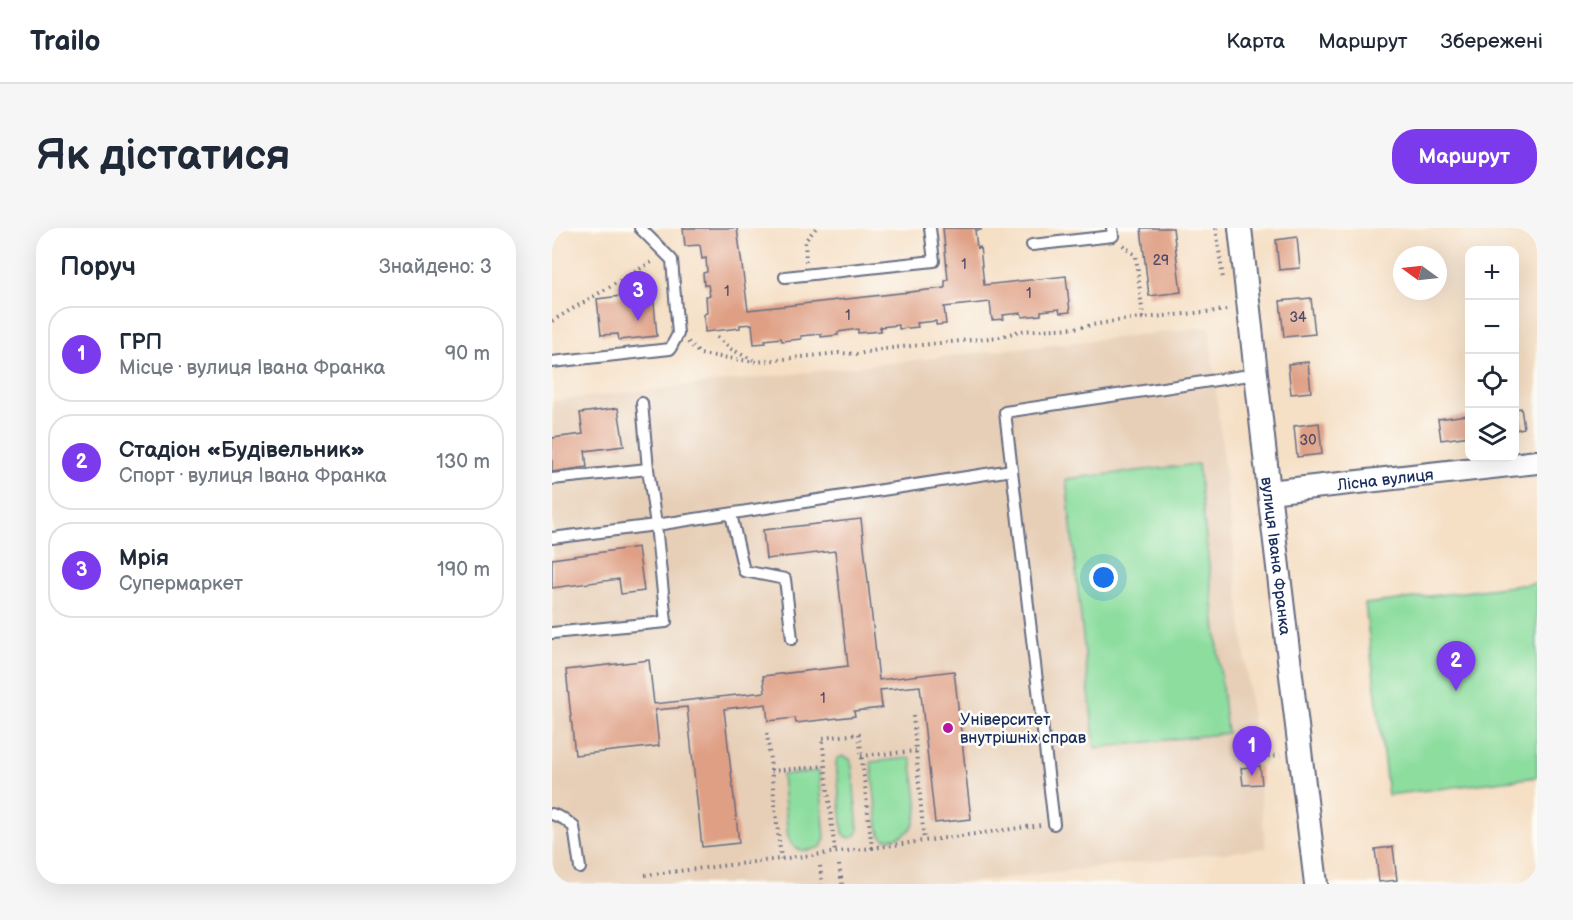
<!DOCTYPE html>
<html lang="uk">
<meta charset="utf-8">
<style>
:root{--surface:#fff;--page:#f6f6f7;--text:#1f2937;--muted:#747a83;--line:#e0e1e3;--accent:#7c3aed}
body{margin:0;font-family:"Balsamiq Sans",sans-serif;background:var(--page);color:var(--text)}
.controls{position:absolute;right:18px;top:18px;display:grid;overflow:hidden;border-radius:12px;box-shadow:0 6px 24px #0002}
.controls button{width:54px;height:54px;display:grid;place-items:center;padding:0;border:0;border-bottom:2px solid var(--line);background:var(--surface);color:var(--text);font:30px sans-serif}
.compass{position:absolute;left:841px;top:18px;width:54px;height:54px;border-radius:50%;background:var(--surface);box-shadow:0 6px 24px #0002;rotate:285deg}
.you{position:absolute;left:552px;top:350px;width:21px;height:21px;margin:-15px;border:4px solid #fff;border-radius:50%;background:#1a73e8;box-shadow:0 0 0 9px #1a73e833}
.badge{display:grid;place-items:center;width:39px;height:39px;border-radius:50%;background:var(--accent);color:#fff;font-size:20px;font-weight:700}
.pin{position:absolute;translate:-50% -50px;filter:drop-shadow(0 2px 3px #0008)}
.pin::after{content:'';position:absolute;top:32px;width:21px;height:18px;background:inherit;clip-path:polygon(0 0,100% 0,50% 100%)}
.list{margin:0;padding:0;list-style:none}
h2{display:flex;justify-content:space-between;align-items:center;height:78px;margin:0;padding:0 24px;font-size:26px}
h2 small{font-size:20px;font-weight:400;color:var(--muted)}
.list li{display:grid;grid-template-columns:39px 1fr auto;gap:18px;align-items:center;box-sizing:border-box;height:96px;margin:0 12px 12px;padding:0 12px;border:2px solid var(--line);border-radius:24px}
.list b{display:block;font-size:22px;white-space:nowrap}
.list p{margin:0;font-size:20px;white-space:nowrap;color:var(--muted)}
.list em{font-size:20px;font-style:normal;color:var(--muted)}
.icon{flex:none;width:33px;height:33px;fill:none;stroke:currentColor;stroke-width:2;stroke-linecap:round;stroke-linejoin:round}
.map{position:relative;flex:none;width:985px;height:656px;overflow:hidden;border-radius:24px}
header{display:flex;align-items:center;gap:36px;box-sizing:border-box;height:84px;padding:0 30px;background:var(--surface);border-bottom:2px solid var(--line)}
header strong{font-size:28px}
nav{display:flex;gap:33px;margin-inline-start:auto;font-size:21px}
.intro{display:flex;align-items:center;justify-content:space-between;box-sizing:border-box;height:144px;padding:0 36px}
h1{margin:0;font-size:42px}
.button{padding:15px 27px;border-radius:24px;background:var(--accent);color:#fff;font-size:21px;font-weight:700}
main{display:flex;gap:36px;padding:0 36px}
aside{flex:1;background:var(--surface);border-radius:24px;box-shadow:0 6px 24px #0002}
.map>svg:first-child{display:block}
.built{fill:#e7cfb7}
.green{fill:#8cdd9e;stroke:#54867e;stroke-width:1.5}
.building{fill:#df9f84}
.lines{fill:none;stroke-linecap:round;stroke-linejoin:round}
.service-casing{stroke:#676d82;stroke-width:14}
.minor-casing{stroke:#676d82;stroke-width:26}
.path{stroke:#676d82;stroke-width:4;stroke-dasharray:1.5 4.5;stroke-linecap:butt}
.service{stroke:#fff;stroke-width:10}
.minor{stroke:#fff;stroke-width:22}
.poi-dot{fill:#b5179e;stroke:#fdfcf7;stroke-width:2}
.labels{text-anchor:middle;stroke-width:5;stroke-linejoin:round;paint-order:stroke}
.number-label{font-size:14px;fill:#4c4b68}
.street-label{font-size:16px;fill:#1b2f5e;stroke:#fdfcf7}
.poi-label{font-size:16px;fill:#1b2f5e;stroke:#fdfcf7;text-anchor:start}
</style>
<header>
<strong>Trailo</strong>
<nav><a>Карта</a><a>Маршрут</a><a>Збережені</a></nav>
</header>
<div class="intro"><h1>Як дістатися</h1><a class="button">Маршрут</a></div>
<main>
<aside>
<h2>Поруч<small>Знайдено: 3</small></h2>
<ul class="list">
<li><span class="badge">1</span><div><b>ГРП</b><p>Місце · вулиця Івана Франка</p></div><em>90 m</em></li>
<li><span class="badge">2</span><div><b>Стадіон «Будівельник»</b><p>Спорт · вулиця Івана Франка</p></div><em>130 m</em></li>
<li><span class="badge">3</span><div><b>Мрія</b><p>Супермаркет</p></div><em>190 m</em></li>
</ul>
</aside>
<div class="map">
<svg width="985" height="656" viewBox="0 0 985 656">
<rect width="100%" height="100%" fill="#fdfcf7"/>
<filter id="ink" filterUnits="userSpaceOnUse"><feTurbulence type="fractalNoise" baseFrequency=".0167" numOctaves="2"/><feDisplacementMap in="SourceGraphic" scale="12" xChannelSelector="R" yChannelSelector="G"/><feConvolveMatrix kernelMatrix="1 2 1 2 8 2 1 2 1" color-interpolation-filters="sRGB"/></filter>
<filter id="wash" filterUnits="userSpaceOnUse"><feTurbulence type="fractalNoise" baseFrequency=".008" numOctaves="4" result="noise"/><feDisplacementMap in="SourceGraphic" scale="24" xChannelSelector="R" yChannelSelector="G"/><feGaussianBlur stdDeviation="1.35" result="paint"/><feColorMatrix in="noise" values="0 0 0 0 0 0 0 0 0 0 0 0 0 0 0 0 0 1.4 0 .05"/><feComposite in="paint" operator="in"/></filter>
<g filter="url(#wash)">
<rect width="100%" height="100%" fill="#f5dfc5"/>
<polygon class="built" points="657,99 714,620 399,656 0,656 0,173"/>
<g class="green">
<polygon points="646,236 675,505 543,520 514,251"/>
<polygon points="985,355 985,549 836,567 813,376"/>
<polygon points="291,528 298,531 300,538 306,602 305,606 300,610 295,609 291,605 284,534 286,530"/>
<path d="M359 530C362 561 380 610 333 611L328 606 326 597 319 534Z"/>
<path d="M267 543 273 610 269 619C253 624 243 626 236 609L230 547Z"/>
</g>
<g id="blocks">
<g class="building">
<polygon points="131,0 185,0 196,82 393,60 393,53 396,52 391,0 429,0 429,2 423,2 425,20 428,19 432,57 514,48 518,84 508,85 507,81 489,83 489,87 470,89 469,85 451,87 452,91 440,92 438,74 392,79 394,96 384,97 384,93 365,95 366,99 347,101 347,97 328,99 329,103 306,105 306,101 286,104 286,107 269,109 269,106 249,108 249,111 230,113 229,110 213,112 214,115 202,116 200,96 188,97 188,100 153,104 152,86 155,85 154,68 158,68 156,57 152,57 151,45 155,44 154,30 150,31 148,17 133,18"/>
<polygon points="589,0 621,0 629,64 597,68"/>
<polygon points="745,9 748,40 727,42 724,12"/>
<polygon points="101,64 105,108 67,112 66,106 49,107 45,71"/>
<polygon points="759,70 763,106 732,109 728,73"/>
<polygon points="756,134 759,164 739,166 736,136"/>
<polygon points="66,180 72,218 33,223 35,239 0,244 0,210 31,206 28,185"/>
<polygon points="969,180 972,200 963,202 963,181"/>
<polygon points="915,187 918,208 889,212 886,191"/>
<polygon points="767,195 770,226 745,229 742,198"/>
<polygon points="309,291 327,452 402,443 419,591 383,595 368,458 328,462 330,480 302,483 303,488 244,495 243,490 216,493 214,476 172,481 187,615 150,619 135,479 103,482 107,518 23,527 14,442 97,432 102,476 213,464 211,448 296,438 283,323 214,331 211,302"/>
<polygon points="86,319 92,363 69,366 67,351 0,360 0,331"/>
<polygon points="708,538 710,556 691,557 689,540"/>
<polygon points="841,619 845,652 827,654 823,621"/>
</g>
</g>
</g>
<g filter="url(#ink)">
<use href="#blocks" fill-opacity="0" stroke="#676d82" stroke-width="1.5"/>
<g class="lines">
<defs>
<g id="service">
<polyline points="480,17 561,8 560,0"/>
<polyline points="233,49 382,33 378,0"/>
<polyline points="0,134 118,121 126,106 120,32 88,0"/>
<polyline points="90,175 96,241"/>
<polyline points="0,251 96,241 104,297 0,310"/>
<polyline points="179,286 192,343 233,351 240,411"/>
<polyline points="0,405 114,394 104,297 460,242"/>
<polyline points="0,586 12,591 22,599 28,640"/>
<polyline points="502,596 453,184 704,146"/>
</g>
<g id="minor">
<path id="s1" d="M688 0 717 264 764 656"/>
<path id="s2" d="M717 264 985 234"/>
</g>
</defs>
<use href="#service" class="service-casing"/>
<use href="#minor" class="minor-casing"/>
<g class="path">
<polyline points="664,0 671,51"/>
<polyline points="571,17 584,28 591,90"/>
<polyline points="254,34 253,13 264,0"/>
<polyline points="0,93 103,32"/>
<polyline points="165,109 179,121 201,132"/>
<polyline points="136,114 148,126 204,134 286,125 306,126 330,121 448,109 467,103 523,100 570,92 675,82"/>
<polyline points="361,488 372,613"/>
<polyline points="215,505 229,631"/>
<polyline points="309,528 364,523"/>
<polyline points="698,530 728,527"/>
<polyline points="219,543 273,538"/>
<polyline points="320,620 489,597"/>
<polyline points="287,637 290,656"/>
<polyline points="268,638 270,656"/>
<path d="M93 647C169 638 244 629 320 620L307 506 270 510 283 625"/>
</g>
<use href="#service" class="service"/>
<use href="#minor" class="minor"/>
</g>
</g>
<circle class="poi-dot" cx="396" cy="500" r="6"/>
<g class="labels">
<g class="number-label">
<text x="609" y="37">29</text>
<text x="412" y="41">1</text>
<text x="175" y="68">1</text>
<text x="477" y="70">1</text>
<text x="296" y="92">1</text>
<text x="746" y="94">34</text>
<text x="756" y="217">30</text>
<text x="271" y="475">1</text>
</g>
<g class="street-label">
<text dy="6" stroke="none"><textPath href="#s2" startOffset="117">Лісна вулиця</textPath></text>
<text dy="6" stroke="none"><textPath href="#s1" startOffset="330">вулиця Івана Франка</textPath></text>
</g>
<g class="poi-label">
<text x="408" y="497">Університет<tspan x="408" dy="18">внутрішніх справ</tspan></text>
</g>
</g>
</svg>
<div class="controls">
<button>+</button>
<button>−</button>
<button><svg class="icon" aria-label="locate" viewBox="0 0 24 24"><circle cx="12" cy="12" r="6"/><path d="M12 2v4M12 18v4M2 12h4M18 12h4"/></svg></button>
<button><svg class="icon" aria-label="layers" viewBox="0 0 24 24"><path d="M12 4l9 5-9 5-9-5zM3 14l9 5 9-5"/></svg></button>
</div>
<svg class="compass" viewBox="-18 -18 36 36"><path d="M0-13l5 13h-10z" fill="#e53935"/><path d="M0 13l5-13h-10z" fill="#747a83"/></svg>
<div class="you"></div>
<div class="pin badge" style="left:700px;top:548px">1</div>
<div class="pin badge" style="left:904px;top:463px">2</div>
<div class="pin badge" style="left:86px;top:93px">3</div>
</div>
</main>
